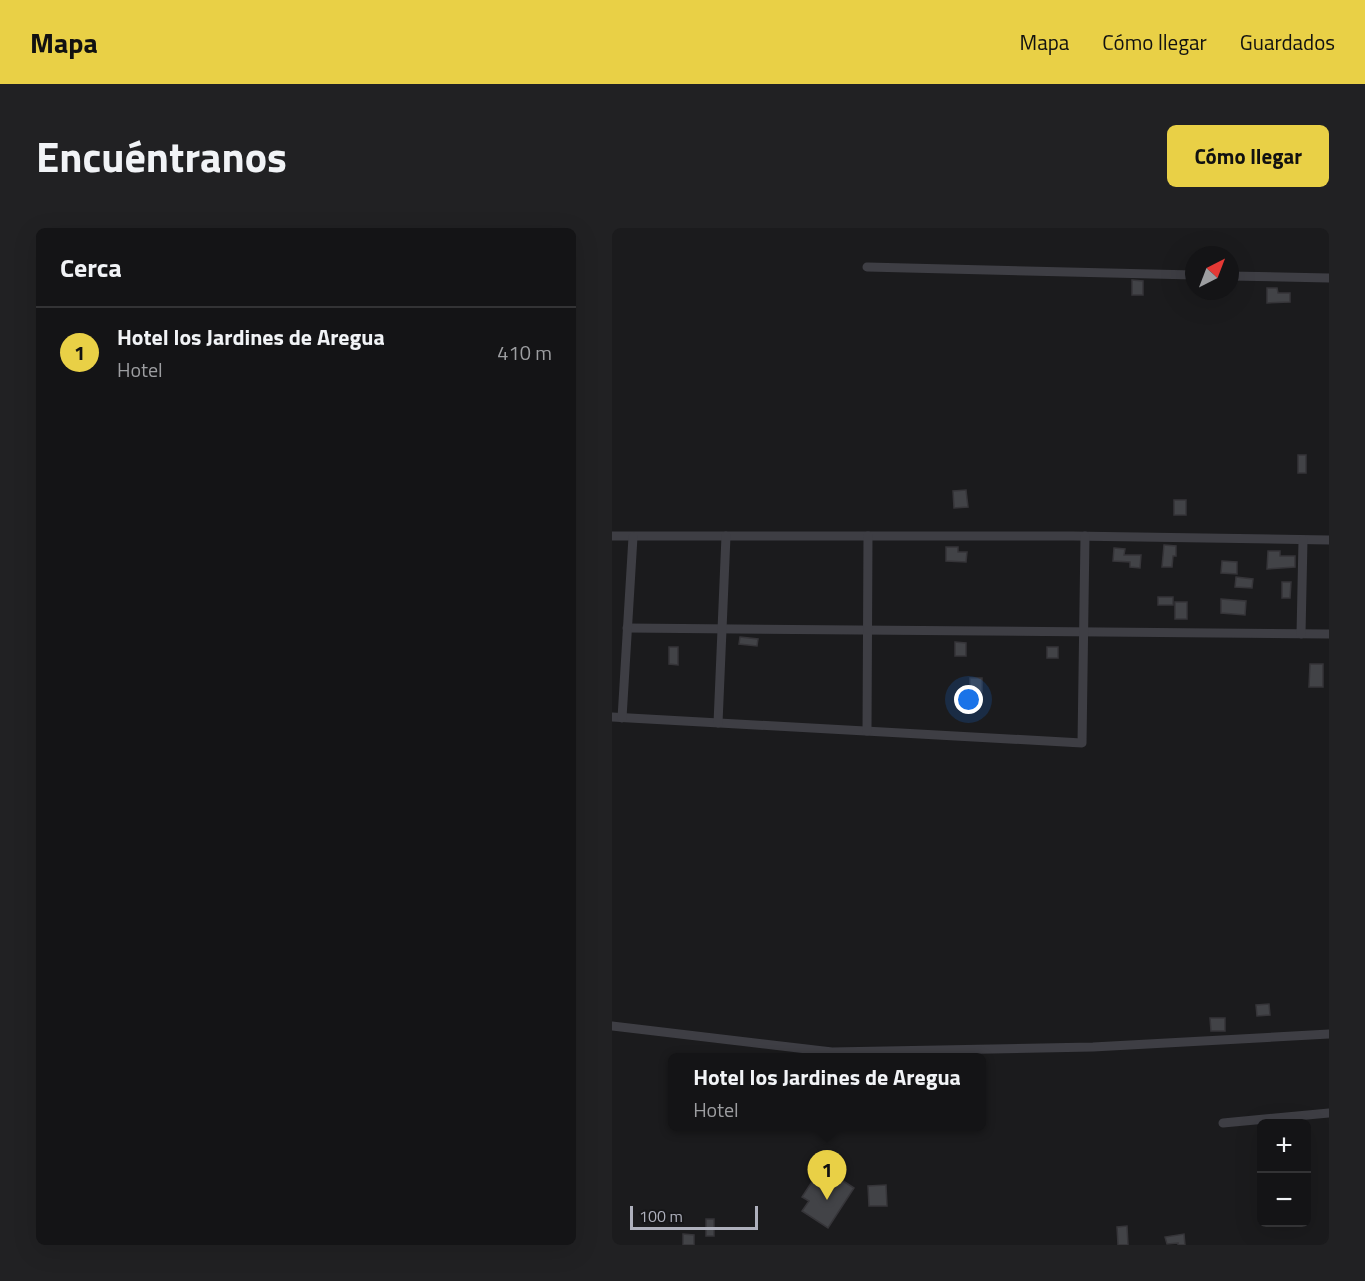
<!DOCTYPE html>
<html lang="es">
<meta charset="utf-8">
<style>
:root{--surface:#141416;--page:#212123;--text:#f1f3f6;--muted:#9d9ea1;--line:#333335;--accent:#e9d046}
body{margin:0;font-family:"Titillium Web",sans-serif;background:var(--page);color:var(--text)}
.controls{position:absolute;right:18px;bottom:18px;display:grid;overflow:hidden;border-radius:9px;box-shadow:0 6px 24px #0002}
.controls button{width:54px;height:54px;display:grid;place-items:center;padding:0;border:0;border-bottom:2px solid var(--line);background:var(--surface);color:var(--text);font:30px sans-serif}
.compass{position:absolute;left:573px;top:18px;width:54px;height:54px;border-radius:50%;background:var(--surface);box-shadow:0 6px 24px #0002;rotate:42deg}
.scale{position:absolute;left:18px;bottom:15px;width:128px;box-sizing:border-box;padding-left:6px;border:3px solid #aeb0bc;border-top:0;font-size:16px;line-height:21px;white-space:nowrap;color:#aeb0bc;-webkit-text-stroke:4px #161618;paint-order:stroke}
.you{position:absolute;left:357px;top:472px;width:21px;height:21px;margin:-15px;border:4px solid #fff;border-radius:50%;background:#1a73e8;box-shadow:0 0 0 9px #1a73e833}
.badge{display:grid;place-items:center;width:39px;height:39px;border-radius:50%;background:var(--accent);color:#111;font-size:20px;font-weight:700}
.pin{position:absolute;translate:-50% -50px;filter:drop-shadow(0 2px 3px #0008)}
.pin::after{content:'';position:absolute;top:32px;width:21px;height:18px;background:inherit;clip-path:polygon(0 0,100% 0,50% 100%)}
.popup{position:absolute;left:56px;top:825px;width:318px;height:78px;box-sizing:border-box;display:grid;place-content:center;border-radius:9px;background:var(--surface);filter:drop-shadow(0 2px 4px #0005);font-size:20px;white-space:nowrap;color:var(--muted)}
.popup b{font-size:22px;color:var(--text)}
.popup::after{content:'';position:absolute;left:50%;top:100%;margin-left:-12px;border:12px solid transparent;border-top-color:var(--surface)}
.list{margin:0;padding:0;list-style:none}
h2{display:flex;justify-content:space-between;align-items:center;height:78px;margin:0;padding:0 24px;font-size:26px}
h2 small{font-size:20px;font-weight:400;color:var(--muted)}
.list li{display:grid;grid-template-columns:39px 1fr auto;gap:18px;align-items:center;box-sizing:border-box;height:90px;padding:0 24px;border-top:2px solid var(--line)}
.list b{display:block;font-size:22px;white-space:nowrap}
.list p{margin:0;font-size:20px;white-space:nowrap;color:var(--muted)}
.list em{font-size:20px;font-style:normal;color:var(--muted)}
.map{position:relative;flex:none;width:717px;height:1017px;overflow:hidden;border-radius:9px}
header{display:flex;align-items:center;gap:36px;box-sizing:border-box;height:84px;padding:0 30px;background:var(--accent);color:#111}
header strong{font-size:28px}
nav{display:flex;gap:33px;margin-inline-start:auto;font-size:21px}
.intro{display:flex;align-items:center;justify-content:space-between;box-sizing:border-box;height:144px;padding:0 36px}
h1{margin:0;font-size:42px}
.button{padding:15px 27px;border-radius:9px;background:var(--accent);color:#111;font-size:21px;font-weight:700}
main{display:flex;gap:36px;padding:0 36px}
aside{flex:1;background:var(--surface);border-radius:9px;box-shadow:0 6px 24px #0002}
.map>svg:first-child{display:block}
.building{fill:#424347;stroke:#363539;stroke-width:1.5}
.lines{fill:none;stroke-linecap:round;stroke-linejoin:round}
.minor{stroke:#3e3e44;stroke-width:9}
</style>
<header>
<strong>Mapa</strong>
<nav><a>Mapa</a><a>Cómo llegar</a><a>Guardados</a></nav>
</header>
<div class="intro"><h1>Encuéntranos</h1><a class="button">Cómo llegar</a></div>
<main>
<aside>
<h2>Cerca<small></small></h2>
<ul class="list">
<li><span class="badge">1</span><div><b>Hotel los Jardines de Aregua</b><p>Hotel</p></div><em>410 m</em></li>
</ul>
</aside>
<div class="map">
<svg width="717" height="1017" viewBox="0 0 717 1017">
<rect width="100%" height="100%" fill="#1b1b1d"/>
<g class="building">
<polygon points="520,52 531,53 531,67 520,67"/>
<polygon points="655,60 665,60 666,65 678,65 678,74 655,75"/>
<rect x="686" y="227" width="8" height="18"/>
<polygon points="354,262 356,279 342,280 341,263"/>
<rect x="562" y="272" width="12" height="15"/>
<polygon points="552,317 564,318 564,328 561,328 560,339 550,339"/>
<polygon points="334,319 346,319 346,324 355,324 354,334 334,333"/>
<polygon points="502,320 513,321 512,327 529,327 528,340 518,339 518,334 501,333"/>
<polygon points="656,323 668,323 668,328 683,328 683,339 655,341"/>
<polygon points="610,333 625,334 625,346 609,345"/>
<polygon points="624,349 641,351 640,360 623,359"/>
<polygon points="670,354 679,354 678,370 670,370"/>
<rect x="546" y="369" width="15" height="8"/>
<polygon points="609,371 634,373 633,387 609,385"/>
<rect x="563" y="374" width="12" height="17"/>
<polygon points="128,409 146,411 145,418 127,416"/>
<polygon points="343,414 354,415 354,428 343,428"/>
<polygon points="57,419 66,419 66,437 57,436"/>
<rect x="435" y="419" width="11" height="11"/>
<polygon points="698,436 711,436 711,459 697,459"/>
<rect x="358" y="450" width="12" height="14"/>
<polygon points="657,776 658,787 645,788 644,777"/>
<polygon points="598,790 613,790 613,803 599,803"/>
<polygon points="216,943 242,960 216,1000 190,983 197,973 190,969 203,949 209,953"/>
<polygon points="274,957 275,978 257,978 256,958"/>
<rect x="94" y="991" width="8" height="17"/>
<polygon points="515,998 516,1017 506,1017 505,999"/>
<polygon points="71,1006 82,1007 82,1017 71,1017"/>
<polygon points="572,1006 573,1017 566,1017 566,1015 555,1016 553,1009"/>
</g>
<g class="lines">
<g class="minor">
<polyline points="255,39 582,47"/>
<polyline points="618,48 717,50"/>
<polyline points="0,308 460,308 717,312"/>
<polyline points="15,400 717,406"/>
<polyline points="689,406 691,312"/>
<polyline points="0,489 470,515 473,308"/>
<polyline points="10,490 21,309"/>
<polyline points="106,495 114,308"/>
<polyline points="255,503 256,308"/>
<polyline points="0,798 220,824 481,819 717,806"/>
<polyline points="611,895 717,885"/>
</g>
</g>
</svg>
<div class="controls">
<button>+</button>
<button>−</button>
</div>
<svg class="compass" viewBox="-18 -18 36 36"><path d="M0-13l5 13h-10z" fill="#e53935"/><path d="M0 13l5-13h-10z" fill="#9d9ea1"/></svg>
<div class="scale">100 m</div>
<div class="you"></div>
<div class="pin badge" style="left:215px;top:972px">1</div>
<div class="popup"><b>Hotel los Jardines de Aregua</b>Hotel</div>
</div>
</main>
